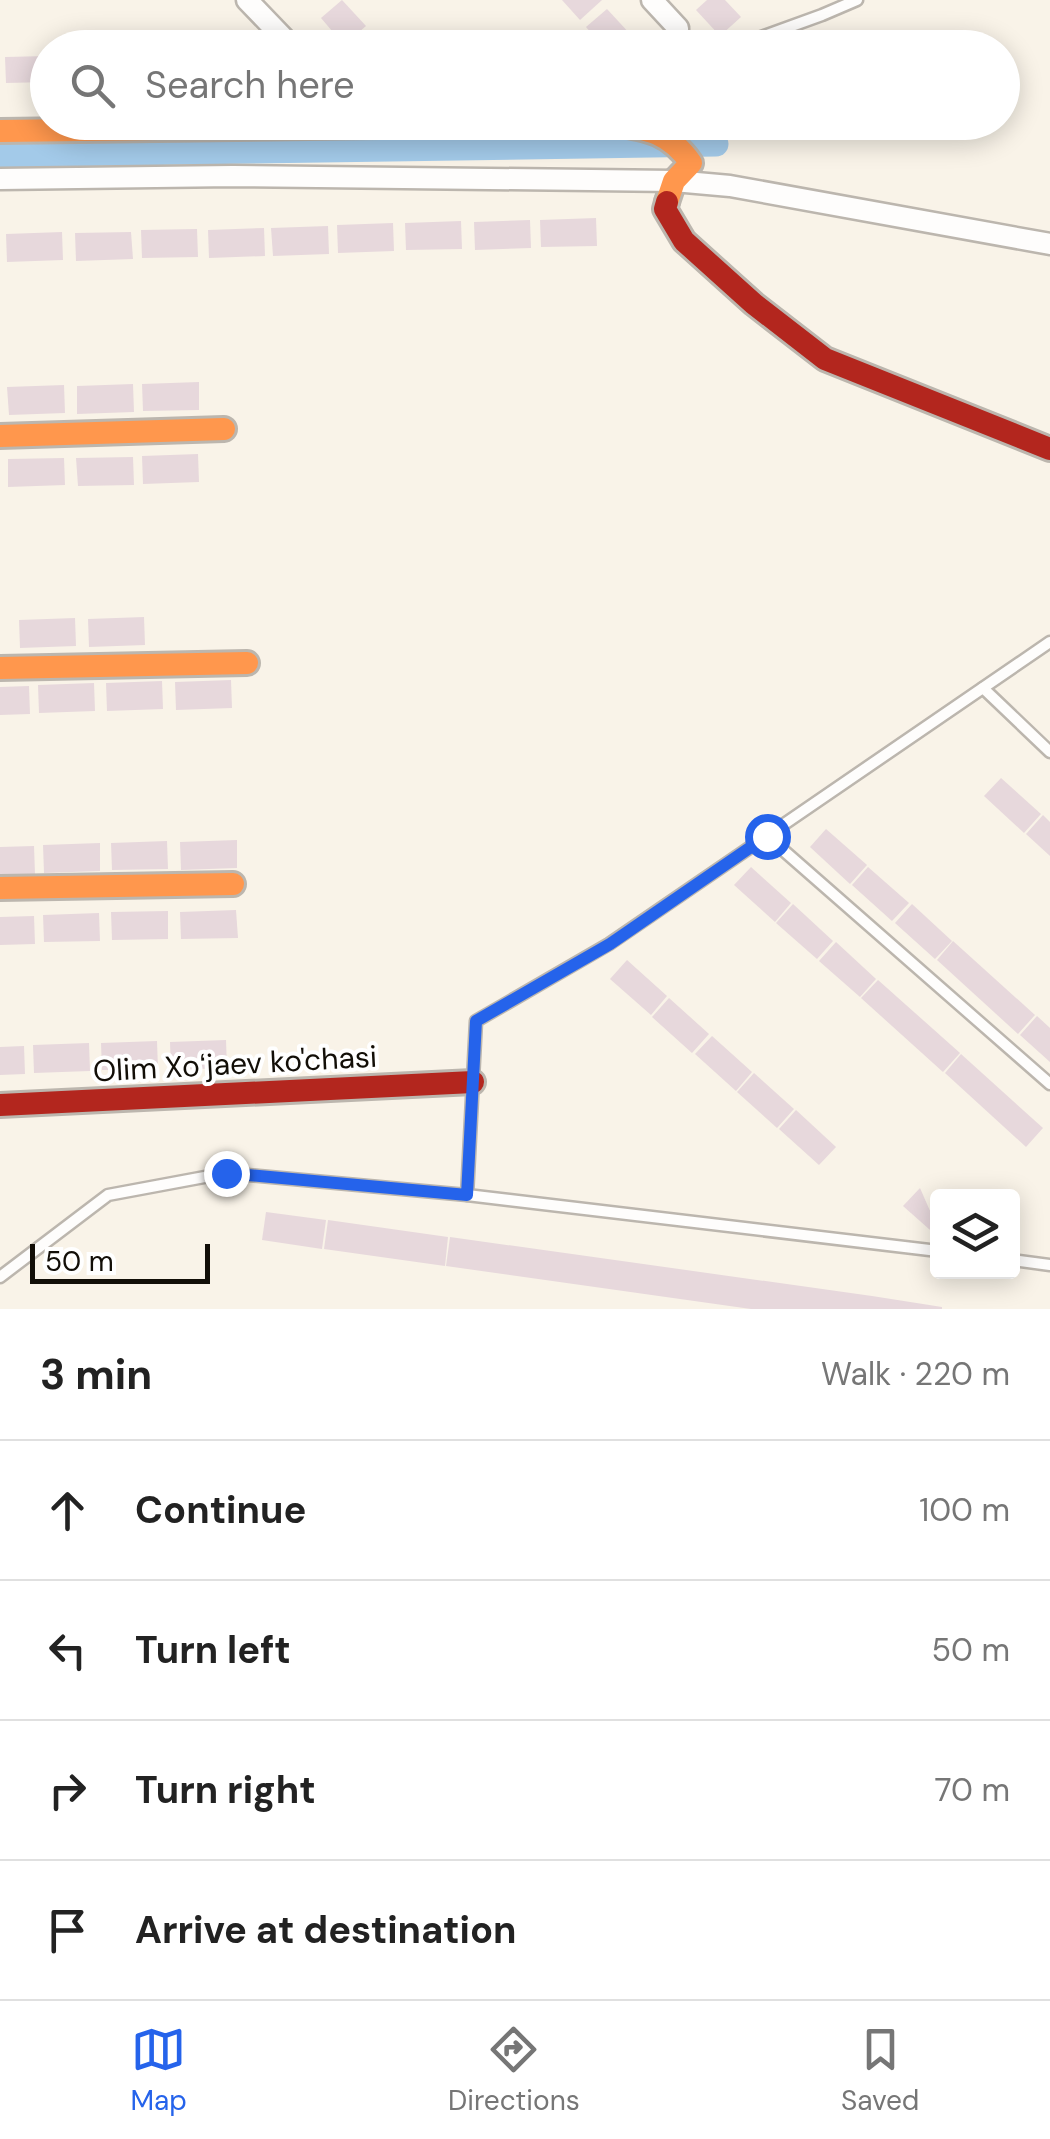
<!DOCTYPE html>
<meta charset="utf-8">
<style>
:root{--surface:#fff;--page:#f2f2f2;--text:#222;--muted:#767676;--line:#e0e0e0;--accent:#2563eb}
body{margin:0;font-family:"DM Sans",sans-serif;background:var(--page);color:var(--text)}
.controls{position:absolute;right:30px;bottom:30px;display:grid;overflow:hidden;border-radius:10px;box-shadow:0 5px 25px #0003}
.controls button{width:90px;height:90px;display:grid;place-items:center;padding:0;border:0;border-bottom:2px solid var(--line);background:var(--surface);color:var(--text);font:50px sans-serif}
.scale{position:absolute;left:30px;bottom:25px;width:180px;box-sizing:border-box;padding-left:10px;border:5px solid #120e07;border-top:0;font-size:28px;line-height:35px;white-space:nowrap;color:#120e07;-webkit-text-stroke:8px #fff;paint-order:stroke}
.stop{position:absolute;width:30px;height:30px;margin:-22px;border:8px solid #2563eb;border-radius:50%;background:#fff}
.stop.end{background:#2563eb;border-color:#fff;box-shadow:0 2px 10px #0008}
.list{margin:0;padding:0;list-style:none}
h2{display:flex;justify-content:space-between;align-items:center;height:130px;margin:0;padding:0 40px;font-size:42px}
h2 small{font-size:32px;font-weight:400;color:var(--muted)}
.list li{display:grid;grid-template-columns:65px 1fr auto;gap:30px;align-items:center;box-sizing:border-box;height:140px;padding:0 40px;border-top:2px solid var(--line)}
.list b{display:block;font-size:38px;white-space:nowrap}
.list em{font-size:32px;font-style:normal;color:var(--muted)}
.icon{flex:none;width:55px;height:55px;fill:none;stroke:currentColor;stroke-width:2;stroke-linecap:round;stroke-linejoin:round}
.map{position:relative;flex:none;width:1050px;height:1309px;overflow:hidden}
.search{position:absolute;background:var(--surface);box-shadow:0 5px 25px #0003;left:30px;right:30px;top:30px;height:110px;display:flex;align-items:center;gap:25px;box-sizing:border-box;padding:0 35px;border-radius:55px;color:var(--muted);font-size:38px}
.sheet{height:690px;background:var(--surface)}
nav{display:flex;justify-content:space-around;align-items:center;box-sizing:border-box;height:140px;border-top:2px solid var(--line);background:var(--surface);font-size:28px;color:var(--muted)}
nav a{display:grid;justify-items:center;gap:5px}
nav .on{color:var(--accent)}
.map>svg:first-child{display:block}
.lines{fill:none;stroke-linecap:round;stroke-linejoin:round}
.canal{stroke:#a3cae9;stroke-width:25}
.building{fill:#e7d8dc}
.lane-casing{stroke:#bcb6ae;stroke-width:15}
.street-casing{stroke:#bcb6ae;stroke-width:25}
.slow-casing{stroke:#bcb6ae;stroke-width:28}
.jam-casing{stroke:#bcb6ae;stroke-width:28}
.lane{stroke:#fefdfc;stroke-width:10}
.street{stroke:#fefdfc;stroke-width:20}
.slow{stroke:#ff974d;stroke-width:22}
.jam{stroke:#b3261e;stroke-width:22}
.route{stroke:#2563eb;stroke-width:12}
.labels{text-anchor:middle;stroke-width:8;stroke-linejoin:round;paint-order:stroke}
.street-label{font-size:30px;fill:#120e07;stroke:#fff}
</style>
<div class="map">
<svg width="1050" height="1309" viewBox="0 0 1050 1309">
<rect width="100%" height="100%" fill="#f9f3e8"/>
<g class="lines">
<polyline class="canal" points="0,155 716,144"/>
</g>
<g class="building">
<polygon points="342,0 366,26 344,45 321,18"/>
<polygon points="562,0 602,0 580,20"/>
<polygon points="707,0 725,0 741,17 720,36 696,10"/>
<polygon points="607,9 631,35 616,48 604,48 586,27"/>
<polygon points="372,31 387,48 353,48"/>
<polygon points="48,56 48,82 6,83 5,57"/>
<polygon points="596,218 597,246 541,247 540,220"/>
<polygon points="530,220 531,248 475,250 474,222"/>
<polygon points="461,221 462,249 406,250 405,223"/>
<polygon points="393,223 394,251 338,253 337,225"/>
<polygon points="328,226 329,254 273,256 271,228"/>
<polygon points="264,228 265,256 209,258 208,230"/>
<polygon points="197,229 198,257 142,258 141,230"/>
<polygon points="62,232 63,260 7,262 6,234"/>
<polygon points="131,232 133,259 76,261 75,233"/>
<polygon points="199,382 199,410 143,411 142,384"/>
<polygon points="133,384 134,412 77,414 77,386"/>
<polygon points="64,385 65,413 9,415 7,387"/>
<polygon points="198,454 199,482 143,484 142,456"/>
<polygon points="133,457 134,485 78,486 76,458"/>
<polygon points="64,458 65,485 8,487 8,459"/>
<polygon points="144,617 145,645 89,647 88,619"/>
<polygon points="75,618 76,646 20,648 19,620"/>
<polygon points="231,680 232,708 176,710 175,682"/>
<polygon points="162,681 163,709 107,711 106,683"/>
<polygon points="94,683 95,711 39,713 38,685"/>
<polygon points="29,686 30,714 0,715 0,687"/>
<polygon points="1001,778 1041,814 1024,833 984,796"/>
<polygon points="1043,815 1050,822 1050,856 1026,834"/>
<polygon points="826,829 867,865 850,884 810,847"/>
<polygon points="237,840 237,868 181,870 180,842"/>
<polygon points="167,841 168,869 112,870 111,843"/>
<polygon points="100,843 100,871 44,873 43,845"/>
<polygon points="34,846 35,874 0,875 0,847"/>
<polygon points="751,867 791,903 775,922 734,885"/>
<polygon points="868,867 909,903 892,921 852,885"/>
<polygon points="793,904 833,941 817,959 776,923"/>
<polygon points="912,904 952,941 935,959 895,923"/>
<polygon points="236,910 238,938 181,939 180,912"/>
<polygon points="168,911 168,939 112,940 111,912"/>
<polygon points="99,913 100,941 44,942 43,915"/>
<polygon points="34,916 35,944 0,945 0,917"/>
<polygon points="953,941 1035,1015 1018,1034 937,960"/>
<polygon points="836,942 876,979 860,997 819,961"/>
<polygon points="627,960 667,996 651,1015 610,979"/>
<polygon points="878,980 960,1053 943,1072 861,998"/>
<polygon points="669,998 709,1034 692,1053 652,1017"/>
<polygon points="1037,1016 1050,1028 1050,1062 1020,1035"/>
<polygon points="712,1036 752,1072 736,1091 695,1054"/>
<polygon points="226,1040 227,1068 171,1070 170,1042"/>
<polygon points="157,1041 158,1069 102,1070 101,1043"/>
<polygon points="89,1043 90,1071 34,1073 33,1045"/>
<polygon points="24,1046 25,1074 0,1075 0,1047"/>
<polygon points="961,1054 1043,1128 1026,1147 945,1073"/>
<polygon points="754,1073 794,1109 777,1128 737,1092"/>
<polygon points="796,1110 836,1147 819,1165 779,1129"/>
<polygon points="920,1188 938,1229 938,1237 903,1206"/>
<polygon points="266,1212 326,1220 322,1249 262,1240"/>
<polygon points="328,1220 448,1237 445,1266 324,1249"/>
<polygon points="450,1237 872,1296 942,1307 942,1309 751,1309 446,1266"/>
</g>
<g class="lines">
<defs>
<g id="lane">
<polyline points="731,48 822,15 857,0"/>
<polyline points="983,688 1050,752"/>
<polyline points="767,836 1050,1084"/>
<polyline points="467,1195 476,1021 609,944 1050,642"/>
<polyline points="1012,1260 1050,1265"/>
<polyline points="0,1277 108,1195 226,1173 467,1195 938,1251"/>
</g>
<g id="street">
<polyline points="247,0 293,48"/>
<polyline points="652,0 678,28 678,48"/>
<polyline points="0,179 233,176 674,181 730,186 1050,244"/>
</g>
<g id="slow">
<path d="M0 131 612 123C648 129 669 132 691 163L674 181 667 202"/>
<polyline points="0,436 224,429"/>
<polyline points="0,668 247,663"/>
<polyline points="0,888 233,884"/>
</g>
<g id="jam">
<polyline points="667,202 665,209 684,241 754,304 825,359 1050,449"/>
<polyline points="0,1105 473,1082"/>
</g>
</defs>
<use href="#lane" class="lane-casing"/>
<use href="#street" class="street-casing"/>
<use href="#slow" class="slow-casing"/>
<use href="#jam" class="jam-casing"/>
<use href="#lane" class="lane"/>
<use href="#street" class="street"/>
<use href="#slow" class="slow"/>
<use href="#jam" class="jam"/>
</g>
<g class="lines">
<polyline class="route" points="226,1173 467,1195 476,1021 610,944 767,836"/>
</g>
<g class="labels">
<g class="street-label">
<text transform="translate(235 1064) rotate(-3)" y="10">Olim Xoʻjaev ko'chasi</text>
</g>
</g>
</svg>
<div class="controls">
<button><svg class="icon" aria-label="layers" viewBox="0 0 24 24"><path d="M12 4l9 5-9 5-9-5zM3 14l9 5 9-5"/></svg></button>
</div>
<div class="scale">50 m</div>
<div class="stop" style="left:767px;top:836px"></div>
<div class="stop end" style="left:226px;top:1173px"></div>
<div class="search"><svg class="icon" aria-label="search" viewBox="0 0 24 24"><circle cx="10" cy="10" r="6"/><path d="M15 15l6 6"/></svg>Search here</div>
</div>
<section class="sheet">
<h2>3 min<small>Walk · 220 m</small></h2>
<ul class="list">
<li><svg class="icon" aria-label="ahead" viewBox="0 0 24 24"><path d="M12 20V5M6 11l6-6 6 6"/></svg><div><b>Continue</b></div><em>100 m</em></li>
<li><svg class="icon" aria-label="left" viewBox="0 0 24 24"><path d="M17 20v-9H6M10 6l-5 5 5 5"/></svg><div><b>Turn left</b></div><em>50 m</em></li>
<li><svg class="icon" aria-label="right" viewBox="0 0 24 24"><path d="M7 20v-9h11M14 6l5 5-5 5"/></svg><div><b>Turn right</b></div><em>70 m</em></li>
<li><svg class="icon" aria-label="arrive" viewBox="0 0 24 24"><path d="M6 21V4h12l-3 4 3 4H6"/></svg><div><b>Arrive at destination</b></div></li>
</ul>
</section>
<nav>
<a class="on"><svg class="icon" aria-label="map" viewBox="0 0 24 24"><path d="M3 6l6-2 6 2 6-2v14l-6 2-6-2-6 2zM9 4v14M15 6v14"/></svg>Map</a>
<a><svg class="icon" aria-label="directions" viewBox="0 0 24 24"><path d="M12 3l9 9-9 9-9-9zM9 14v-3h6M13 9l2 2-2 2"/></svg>Directions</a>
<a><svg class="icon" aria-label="saved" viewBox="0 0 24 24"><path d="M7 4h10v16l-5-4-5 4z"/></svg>Saved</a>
</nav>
